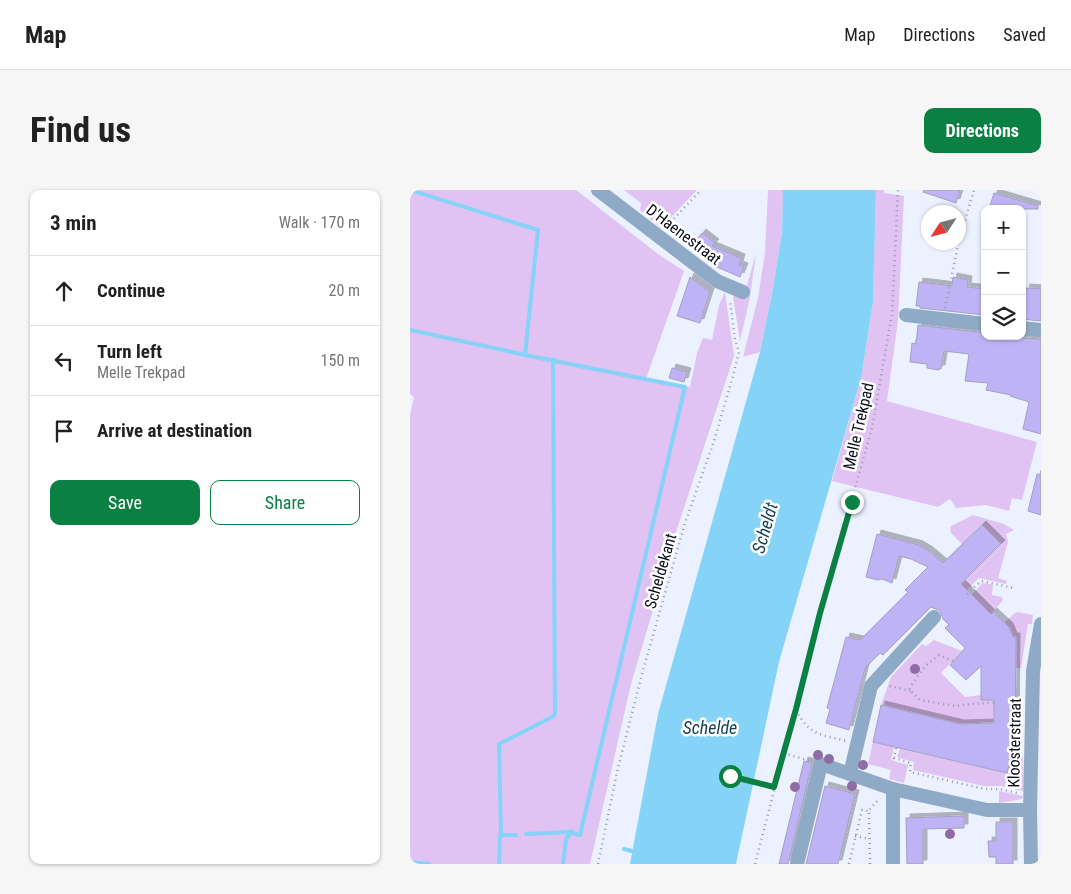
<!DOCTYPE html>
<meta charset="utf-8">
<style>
:root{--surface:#fff;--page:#f6f6f6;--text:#222;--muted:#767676;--line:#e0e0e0;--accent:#0b8043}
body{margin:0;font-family:"Roboto Condensed",sans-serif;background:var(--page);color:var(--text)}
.controls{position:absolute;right:15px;top:15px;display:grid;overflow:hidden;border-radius:10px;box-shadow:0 1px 4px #0004}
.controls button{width:45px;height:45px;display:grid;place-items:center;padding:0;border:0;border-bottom:1px solid var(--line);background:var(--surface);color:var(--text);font:25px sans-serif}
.compass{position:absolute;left:511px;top:15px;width:45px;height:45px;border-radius:50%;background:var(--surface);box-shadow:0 1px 4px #0004;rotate:234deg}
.stop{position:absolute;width:15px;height:15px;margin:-11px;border:4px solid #0b8043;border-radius:50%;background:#fff}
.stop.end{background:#0b8043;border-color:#fff;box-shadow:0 1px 5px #0008}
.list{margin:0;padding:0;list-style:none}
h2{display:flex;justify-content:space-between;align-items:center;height:65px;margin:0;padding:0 20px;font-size:21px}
h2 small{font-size:16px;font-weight:400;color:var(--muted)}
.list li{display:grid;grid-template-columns:32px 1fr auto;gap:15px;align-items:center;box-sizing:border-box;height:70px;padding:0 20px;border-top:1px solid var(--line)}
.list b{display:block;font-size:19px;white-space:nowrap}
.list p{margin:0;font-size:16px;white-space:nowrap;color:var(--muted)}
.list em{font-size:16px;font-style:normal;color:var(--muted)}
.actions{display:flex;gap:10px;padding:15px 20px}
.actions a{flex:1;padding:11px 0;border:1px solid var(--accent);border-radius:10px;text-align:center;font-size:18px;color:var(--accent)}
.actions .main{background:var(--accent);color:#fff}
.icon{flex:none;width:28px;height:28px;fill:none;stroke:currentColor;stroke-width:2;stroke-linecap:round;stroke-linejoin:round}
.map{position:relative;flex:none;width:631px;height:674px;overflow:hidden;border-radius:10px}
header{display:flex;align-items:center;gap:30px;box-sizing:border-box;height:70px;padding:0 25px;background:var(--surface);border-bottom:1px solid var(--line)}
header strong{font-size:24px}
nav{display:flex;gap:28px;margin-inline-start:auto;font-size:18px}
.intro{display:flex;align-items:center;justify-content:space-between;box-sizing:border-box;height:120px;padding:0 30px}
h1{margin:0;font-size:35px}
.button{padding:12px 22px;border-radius:10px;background:var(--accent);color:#fff;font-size:18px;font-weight:700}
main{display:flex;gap:30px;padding:0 30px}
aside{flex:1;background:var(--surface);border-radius:10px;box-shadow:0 1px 4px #0004}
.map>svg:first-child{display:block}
.green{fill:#e0c2f3}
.water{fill:#85d3f6}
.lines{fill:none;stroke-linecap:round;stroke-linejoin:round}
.stream{stroke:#85d3f6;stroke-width:4}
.building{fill:#beb4f5;stroke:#a49fc2;filter:url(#shadow)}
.path{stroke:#9498a5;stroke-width:2.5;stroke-dasharray:1 4;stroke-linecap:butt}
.minor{stroke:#8faac6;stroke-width:14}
.tree{fill:#8e6ca5}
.route{stroke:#0b8043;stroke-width:6}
.labels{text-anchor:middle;stroke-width:5;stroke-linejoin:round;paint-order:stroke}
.street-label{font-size:16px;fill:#090d18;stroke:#fff}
.water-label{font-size:18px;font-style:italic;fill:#103f51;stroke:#fff}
</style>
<header>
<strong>Map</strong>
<nav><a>Map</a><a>Directions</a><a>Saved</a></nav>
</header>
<div class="intro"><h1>Find us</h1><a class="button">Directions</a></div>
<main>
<aside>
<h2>3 min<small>Walk · 170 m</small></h2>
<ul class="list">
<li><svg class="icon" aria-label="ahead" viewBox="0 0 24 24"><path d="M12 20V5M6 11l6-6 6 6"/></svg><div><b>Continue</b></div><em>20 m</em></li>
<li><svg class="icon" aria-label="left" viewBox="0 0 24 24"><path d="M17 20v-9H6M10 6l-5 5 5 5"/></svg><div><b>Turn left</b><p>Melle Trekpad</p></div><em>150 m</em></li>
<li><svg class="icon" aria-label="arrive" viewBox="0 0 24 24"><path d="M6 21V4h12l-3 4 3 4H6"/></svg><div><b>Arrive at destination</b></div></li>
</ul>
<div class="actions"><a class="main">Save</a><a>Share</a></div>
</aside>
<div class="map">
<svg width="631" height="674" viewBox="0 0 631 674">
<defs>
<filter id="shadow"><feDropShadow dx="4" dy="-4" stdDeviation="0" flood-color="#0004"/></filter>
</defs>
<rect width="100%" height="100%" fill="#ecf1ff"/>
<g class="green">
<polygon points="0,0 166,0 248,64 274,81 236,189 280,197 287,163 293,148 302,150 309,115 315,102 324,166 268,336 221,494 180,674 0,674 0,225 4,207 0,204"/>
<polygon points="214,0 287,0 251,38 230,20 231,13"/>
<polygon points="358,0 373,0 372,42 362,104 350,162 333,167 348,108 355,62"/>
<polygon points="466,0 474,0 474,3 494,6 488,131 477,211 627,252 612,310 602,308 599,321 576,315 546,318 540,309 528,317 524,316 422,291 451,188 463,112"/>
<polygon points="346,63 340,107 330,151 323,107 325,105 335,103"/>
<polygon points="563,325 594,334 604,340 596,344 598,352 588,388 597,391 596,394 569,388 552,405 549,397 592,354 572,334 552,354 541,343 540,338 541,336"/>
<polygon points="573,393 583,395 582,405 592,407 593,410 581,424 565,408 564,409 560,406"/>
<polygon points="608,422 623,425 622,434 618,434 611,478 606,478 606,447 601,447 600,438 593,434 605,423"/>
<polygon points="524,450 552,461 531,483 555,507 571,505 571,510 584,510 590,532 550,534 471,515 481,487 512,454 516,456"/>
<polygon points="463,552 484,557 481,570 498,575 494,593 479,589 481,580 458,574"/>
<polygon points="490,559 597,583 601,566 613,566 614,601 591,596 574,596 503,580 504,572 487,567"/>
<polygon points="589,601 613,606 612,609 589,613"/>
</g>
<polygon class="water" points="373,0 466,0 463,112 451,188 369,472 326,674 220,674 248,524 350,162 362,104 372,42"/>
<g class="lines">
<g class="stream">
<polyline points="0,0 128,40 115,165 275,197 170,645 160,642 116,644"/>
<polyline points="0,140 116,165"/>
<polyline points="106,645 91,645 89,554 142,527 145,524 143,169"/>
<polyline points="214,659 226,662"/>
<polyline points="0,672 19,674"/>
<polyline points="89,674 90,646 91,645"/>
<polyline points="153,674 156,649 162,641"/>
</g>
</g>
<g class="building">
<polygon points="514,0 550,0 546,13 513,2"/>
<polygon points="584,3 628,16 628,19 579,19"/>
<polygon points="292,43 305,53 302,56 331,68 329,75 334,77 330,87 307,77 281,57"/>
<polygon points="280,87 300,102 290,133 267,126"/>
<polygon points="543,87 558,90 557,97 575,99 575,125 510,118 510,116 506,116 509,92 542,96"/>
<polygon points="616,98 631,99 631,131 612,129 612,103 615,103"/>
<polygon points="508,135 575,143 575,146 631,149 631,244 613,239 619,212 600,206 601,205 576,200 578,193 555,191 559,164 534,161 531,179 529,178 529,180 517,178 517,174 500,172 502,153 506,154"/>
<polygon points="262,178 277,182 274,192 259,188"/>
<polygon points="627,284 631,285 631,325 618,321"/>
<polygon points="572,335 591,354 551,394 581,424 583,422 599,437 603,447 606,447 605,550 597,583 463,552 471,515 550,534 584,533 584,510 571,510 571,476 556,490 540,475 555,458 535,438 539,435 533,429 530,421 521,417 473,465 470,463 455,478 439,540 416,533 420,519 417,518 436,447 450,450 498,402 495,400 518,377 501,369 489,366 482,393 472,389 468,390 456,387 467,344 509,355 519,361 533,373"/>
<polygon points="394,571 402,573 378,674 369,674"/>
<polygon points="415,596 445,604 428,674 396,674"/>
<polygon points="554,626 554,638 513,639 513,674 497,674 496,628"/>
<polygon points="586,632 603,632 603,674 586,674 586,667 579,667 578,651 586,651"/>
</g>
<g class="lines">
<g class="path">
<polyline points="257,36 291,0"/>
<polyline points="535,118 549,50 564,0"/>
<polyline points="557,404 571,391 604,398"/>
<path d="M543 471 529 465 515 476 499 499 510 510C518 511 542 516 547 516 559 514 571 513 584 513"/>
<polyline points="480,496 501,501"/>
<path d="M386 520C400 546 410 544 436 551"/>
<polyline points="486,558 484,568 501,573 500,582 575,599 590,599 607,603"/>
<polyline points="374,563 400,571"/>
<polyline points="320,586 364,597"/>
<polyline points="445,646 459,649"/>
<polyline points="188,674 207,582 232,484 275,333 304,251 323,186 329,162 325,150 320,111"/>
<polyline points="345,674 410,423 462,238 482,124 488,0"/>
<polyline points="439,674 452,620 459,621"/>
<polyline points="460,674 459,620 470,608"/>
</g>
<g class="minor">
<polyline points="188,0 307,91 333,102"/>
<polyline points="496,125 575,134"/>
<polyline points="612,138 631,140"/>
<polyline points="440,584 461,496 524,427"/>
<polyline points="483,599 483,674"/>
<polyline points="387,674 411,574 483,599 577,620 620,620"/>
<polyline points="621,674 620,620 623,481 631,434"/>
</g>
</g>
<g class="tree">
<circle cx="505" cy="479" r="5"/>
<circle cx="408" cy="565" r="5"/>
<circle cx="419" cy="569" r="5"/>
<circle cx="453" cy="575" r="5"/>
<circle cx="442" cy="596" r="5"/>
<circle cx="385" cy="597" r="5"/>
<circle cx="540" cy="644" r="5"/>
</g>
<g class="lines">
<polyline class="route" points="320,586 364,597 386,519 410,423 442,312"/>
</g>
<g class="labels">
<g class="street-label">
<text transform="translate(274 44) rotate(37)" y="6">D'Haenestraat</text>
<text transform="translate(448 236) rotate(-77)" y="6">Melle Trekpad</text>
<text transform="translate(250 381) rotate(-74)" y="6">Scheldekant</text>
<text transform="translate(604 553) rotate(-89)" y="6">Kloosterstraat</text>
</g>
<g class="water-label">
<text transform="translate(355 338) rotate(-74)" y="6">Scheldt</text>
<text x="300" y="544">Schelde</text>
</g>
</g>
</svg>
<div class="controls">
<button>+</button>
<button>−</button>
<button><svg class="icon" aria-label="layers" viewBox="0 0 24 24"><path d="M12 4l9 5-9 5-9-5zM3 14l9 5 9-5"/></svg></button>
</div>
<svg class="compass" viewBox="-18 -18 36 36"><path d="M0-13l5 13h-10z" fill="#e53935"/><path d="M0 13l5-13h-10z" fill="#767676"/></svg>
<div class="stop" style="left:320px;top:586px"></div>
<div class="stop end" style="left:442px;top:312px"></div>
</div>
</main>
